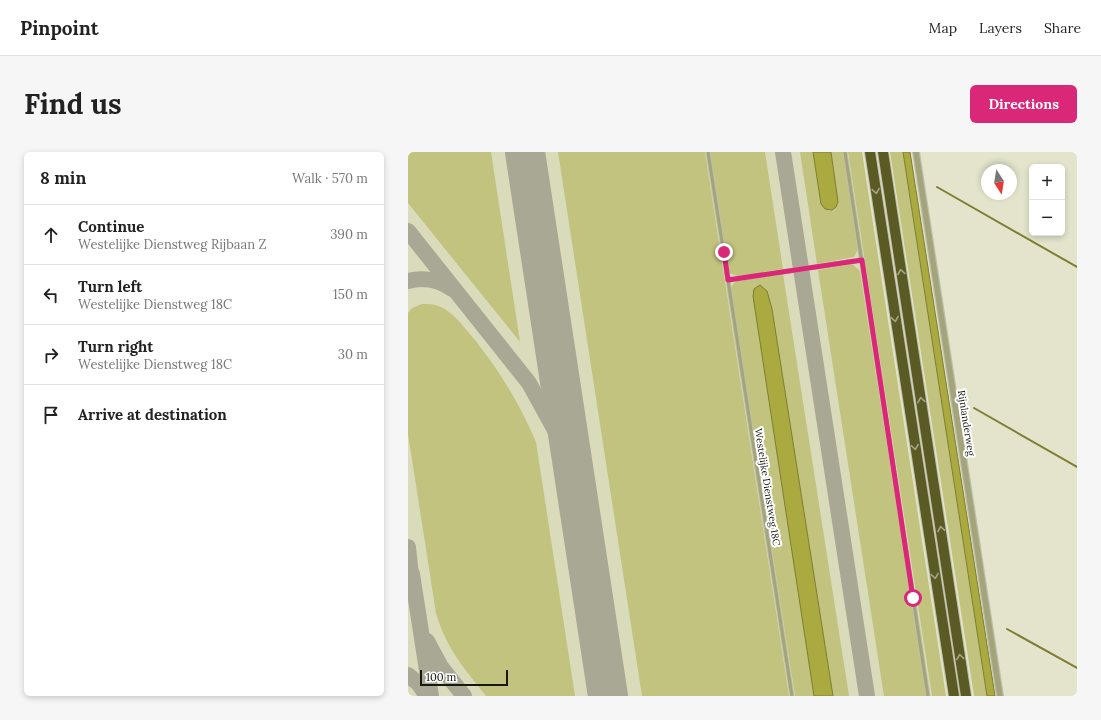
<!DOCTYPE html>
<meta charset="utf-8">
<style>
:root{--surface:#fff;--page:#f6f6f6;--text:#222;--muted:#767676;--line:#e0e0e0;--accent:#db2777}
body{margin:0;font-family:Lora,serif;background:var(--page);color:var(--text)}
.controls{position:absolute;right:12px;top:12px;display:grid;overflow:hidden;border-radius:6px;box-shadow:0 2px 6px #0003}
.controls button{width:36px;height:36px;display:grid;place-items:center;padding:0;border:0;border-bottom:1px solid var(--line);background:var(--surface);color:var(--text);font:20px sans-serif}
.compass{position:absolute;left:573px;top:12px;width:36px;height:36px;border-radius:50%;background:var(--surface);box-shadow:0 2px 6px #0003;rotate:168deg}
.scale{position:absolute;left:12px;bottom:10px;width:88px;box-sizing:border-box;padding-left:4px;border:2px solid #17180f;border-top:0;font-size:11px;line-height:14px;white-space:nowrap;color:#17180f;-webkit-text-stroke:3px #fff;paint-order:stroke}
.stop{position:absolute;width:12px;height:12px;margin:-9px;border:3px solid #db2777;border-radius:50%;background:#fff}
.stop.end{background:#db2777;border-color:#fff;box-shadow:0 1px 4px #0008}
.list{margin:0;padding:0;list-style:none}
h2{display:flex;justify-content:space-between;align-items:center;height:52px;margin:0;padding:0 16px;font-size:17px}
h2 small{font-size:13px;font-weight:400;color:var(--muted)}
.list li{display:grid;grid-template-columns:26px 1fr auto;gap:12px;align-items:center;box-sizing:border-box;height:60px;padding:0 16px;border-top:1px solid var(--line)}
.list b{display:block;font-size:15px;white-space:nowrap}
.list p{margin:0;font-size:13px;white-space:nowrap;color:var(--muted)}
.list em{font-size:13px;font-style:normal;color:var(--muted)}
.icon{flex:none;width:22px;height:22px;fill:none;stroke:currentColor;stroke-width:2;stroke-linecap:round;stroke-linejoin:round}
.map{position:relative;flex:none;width:669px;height:544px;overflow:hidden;border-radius:6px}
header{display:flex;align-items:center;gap:24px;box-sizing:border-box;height:56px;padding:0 20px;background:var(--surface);border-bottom:1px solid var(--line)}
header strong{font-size:19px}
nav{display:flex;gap:22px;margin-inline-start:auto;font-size:14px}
.intro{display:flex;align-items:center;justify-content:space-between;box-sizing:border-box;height:96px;padding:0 24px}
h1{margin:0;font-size:28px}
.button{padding:10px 18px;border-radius:6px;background:var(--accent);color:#fff;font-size:14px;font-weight:700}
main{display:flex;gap:24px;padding:0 24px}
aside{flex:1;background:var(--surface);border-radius:6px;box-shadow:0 2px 6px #0003}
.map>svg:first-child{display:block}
.built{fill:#d9dbba}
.green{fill:#c2c37e}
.water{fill:#aaaa41;stroke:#7e7e32}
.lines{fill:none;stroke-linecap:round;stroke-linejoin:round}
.stream{stroke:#7e7e32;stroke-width:2}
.taxiway{stroke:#a8a894;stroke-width:16}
.runway{stroke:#a8a894;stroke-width:40}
.service-casing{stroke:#bebfa9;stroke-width:5}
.minor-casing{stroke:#bebfa9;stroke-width:8}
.motorway-casing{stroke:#bebfa9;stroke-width:12}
.service{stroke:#a3a47b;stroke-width:3}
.minor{stroke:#a3a47b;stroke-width:5.5}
.motorway{stroke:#5a5b24;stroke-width:10}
.oneway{stroke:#a4a587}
.route{stroke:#db2777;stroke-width:5}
.labels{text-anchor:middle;stroke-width:4;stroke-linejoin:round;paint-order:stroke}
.street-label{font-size:10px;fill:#17180f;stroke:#fff}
</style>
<header>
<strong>Pinpoint</strong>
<nav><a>Map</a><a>Layers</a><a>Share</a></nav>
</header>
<div class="intro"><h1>Find us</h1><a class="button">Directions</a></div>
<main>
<aside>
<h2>8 min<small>Walk · 570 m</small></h2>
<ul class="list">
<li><svg class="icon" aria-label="ahead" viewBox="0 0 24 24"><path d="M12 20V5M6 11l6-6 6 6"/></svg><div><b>Continue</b><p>Westelijke Dienstweg Rijbaan Z</p></div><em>390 m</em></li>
<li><svg class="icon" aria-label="left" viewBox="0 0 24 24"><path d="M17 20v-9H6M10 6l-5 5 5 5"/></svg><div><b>Turn left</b><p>Westelijke Dienstweg 18C</p></div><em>150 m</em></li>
<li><svg class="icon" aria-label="right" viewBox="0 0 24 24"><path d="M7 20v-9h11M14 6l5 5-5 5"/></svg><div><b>Turn right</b><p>Westelijke Dienstweg 18C</p></div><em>30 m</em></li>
<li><svg class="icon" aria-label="arrive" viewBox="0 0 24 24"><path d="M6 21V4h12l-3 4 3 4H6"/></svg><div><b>Arrive at destination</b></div></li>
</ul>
</aside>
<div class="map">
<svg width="669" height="544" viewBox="0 0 669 544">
<rect width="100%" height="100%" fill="#e3e4cb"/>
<polygon class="built" points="0,0 441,0 525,544 0,544"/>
<g class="green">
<polygon points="0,0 83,0 112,190 0,51"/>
<polygon points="150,0 297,0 381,544 234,544"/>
<polygon points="302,0 357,0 375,117 329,124 321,121"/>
<polygon points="392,0 405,0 413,52 430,53 423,0 435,0 450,97 446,105 409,112"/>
<polygon points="440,0 454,0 538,544 524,544"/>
<polygon points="482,0 495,0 579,544 566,544"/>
<polygon points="444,112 452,119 518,544 476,544 410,118"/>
<polygon points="375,122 441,544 387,544 323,137 325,132 329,129"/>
<path d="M14 152C22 152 28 152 35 156 48 163 57 177 67 188 94 223 110 249 128 290L167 544H78C56 516 38 496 28 461L0 282V161L4 156Z"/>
</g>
<g class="water">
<polygon points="405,0 423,0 430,50 428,55 424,58 417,57 413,52"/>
<polygon points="495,0 502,0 587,544 579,544"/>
<polygon points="352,133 359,139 364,157 425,544 406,544 345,144 346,137"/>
</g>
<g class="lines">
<g class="stream">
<polyline points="529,35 669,115"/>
<polyline points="566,256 669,315"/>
<polyline points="599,477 669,516"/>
</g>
<g class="taxiway">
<polyline points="375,0 459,544"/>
<polyline points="0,79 121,231 148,280 170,346"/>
<path d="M0 129C15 125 31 128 44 137"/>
<polyline points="0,395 4,433"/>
<polyline points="4,422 23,544"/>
<polyline points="19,489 33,515 56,544"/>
<polyline points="0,523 10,531 19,544"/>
</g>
<polyline class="runway" points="117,0 200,544"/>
<defs>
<g id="service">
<polyline points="300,0 320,128"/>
<polyline points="437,0 520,544"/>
<polyline points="384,544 320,128 454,108"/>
</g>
<polyline id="minor" points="508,0 592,544"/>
<g id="motorway">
<polyline points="462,0 546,544"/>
<polyline points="475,0 558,544"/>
</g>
</defs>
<use href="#service" class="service-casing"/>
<use href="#minor" class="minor-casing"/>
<use href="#motorway" class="motorway-casing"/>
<use href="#service" class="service"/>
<use href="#minor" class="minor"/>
<use href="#motorway" class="motorway"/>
</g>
<defs><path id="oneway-chevron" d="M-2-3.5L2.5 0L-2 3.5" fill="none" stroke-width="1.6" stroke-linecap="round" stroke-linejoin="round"/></defs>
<g class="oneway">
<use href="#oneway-chevron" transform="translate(468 39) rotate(81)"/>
<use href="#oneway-chevron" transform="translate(493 120) rotate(-99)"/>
<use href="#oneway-chevron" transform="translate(487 167) rotate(81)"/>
<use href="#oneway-chevron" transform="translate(513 248) rotate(-99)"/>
<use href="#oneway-chevron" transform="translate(507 295) rotate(81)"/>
<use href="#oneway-chevron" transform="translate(533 377) rotate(-99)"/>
<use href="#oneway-chevron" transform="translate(527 424) rotate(81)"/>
<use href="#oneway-chevron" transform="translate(552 505) rotate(-99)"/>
</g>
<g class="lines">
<polyline class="route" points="316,100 320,128 454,108 505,446"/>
</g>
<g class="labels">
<g class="street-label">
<text transform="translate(559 271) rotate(81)" y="4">Rijnlanderweg</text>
<text transform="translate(360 335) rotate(81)" y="4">Westelijke Dienstweg 18C</text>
</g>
</g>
</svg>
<div class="controls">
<button>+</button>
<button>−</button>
</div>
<svg class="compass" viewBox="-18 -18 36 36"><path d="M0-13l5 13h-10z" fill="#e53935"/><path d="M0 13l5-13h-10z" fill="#767676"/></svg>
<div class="scale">100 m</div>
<div class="stop" style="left:505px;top:446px"></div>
<div class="stop end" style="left:316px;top:100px"></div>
</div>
</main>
